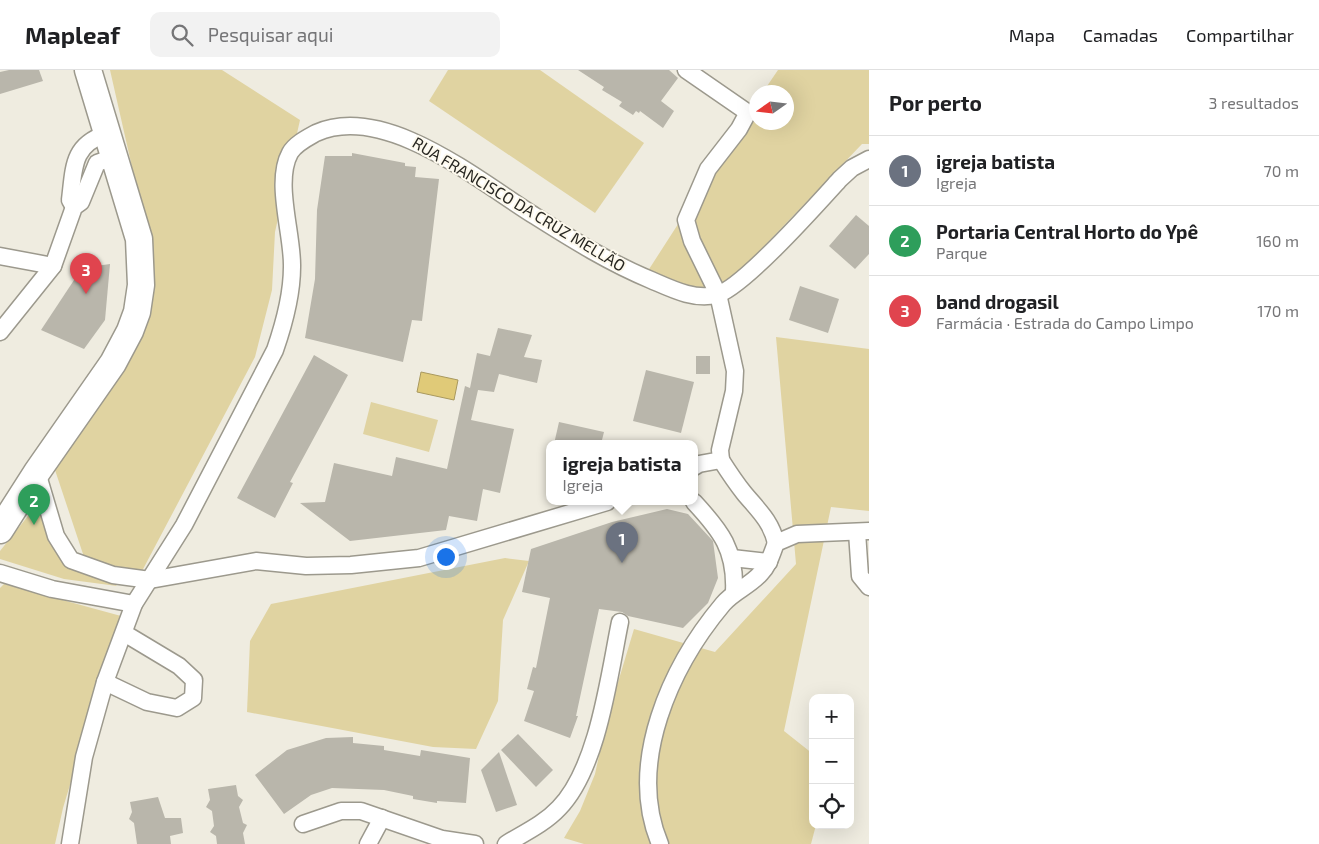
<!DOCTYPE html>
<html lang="pt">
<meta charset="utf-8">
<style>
:root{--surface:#fff;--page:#f2f2f2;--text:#202124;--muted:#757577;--line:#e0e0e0;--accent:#db2777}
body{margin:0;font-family:"Exo 2",sans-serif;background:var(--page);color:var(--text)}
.controls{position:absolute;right:15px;bottom:15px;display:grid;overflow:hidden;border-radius:10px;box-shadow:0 5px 20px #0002}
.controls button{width:45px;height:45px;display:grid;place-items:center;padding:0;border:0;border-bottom:1px solid var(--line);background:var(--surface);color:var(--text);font:25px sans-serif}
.compass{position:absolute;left:749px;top:15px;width:45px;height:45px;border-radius:50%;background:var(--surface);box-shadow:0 5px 20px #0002;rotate:256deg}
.you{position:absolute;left:445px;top:486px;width:18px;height:18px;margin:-12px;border:4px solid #fff;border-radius:50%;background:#1a73e8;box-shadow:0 0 0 8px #1a73e833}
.badge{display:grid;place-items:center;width:32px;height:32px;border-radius:50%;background:var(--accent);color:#fff;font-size:16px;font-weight:700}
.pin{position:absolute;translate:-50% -41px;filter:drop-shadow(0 1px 2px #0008)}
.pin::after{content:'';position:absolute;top:26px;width:18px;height:15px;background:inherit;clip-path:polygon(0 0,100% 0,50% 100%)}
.popup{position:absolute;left:546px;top:370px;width:152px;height:65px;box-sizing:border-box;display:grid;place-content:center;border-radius:10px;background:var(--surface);filter:drop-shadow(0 1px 4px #0005);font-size:16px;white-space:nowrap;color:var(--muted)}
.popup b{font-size:19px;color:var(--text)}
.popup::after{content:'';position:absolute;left:50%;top:100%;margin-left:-10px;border:10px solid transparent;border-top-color:var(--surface)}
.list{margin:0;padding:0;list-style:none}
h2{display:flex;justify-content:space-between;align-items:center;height:65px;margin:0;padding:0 20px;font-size:21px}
h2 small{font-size:16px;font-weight:400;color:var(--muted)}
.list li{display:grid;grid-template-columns:32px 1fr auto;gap:15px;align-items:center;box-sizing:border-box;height:70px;padding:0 20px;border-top:1px solid var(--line)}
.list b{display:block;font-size:19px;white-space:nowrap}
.list p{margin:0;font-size:16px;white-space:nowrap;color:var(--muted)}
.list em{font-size:16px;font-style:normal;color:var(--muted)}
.icon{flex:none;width:28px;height:28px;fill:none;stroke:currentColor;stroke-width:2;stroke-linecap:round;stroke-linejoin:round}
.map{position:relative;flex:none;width:869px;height:774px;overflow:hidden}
header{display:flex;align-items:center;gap:30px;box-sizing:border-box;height:70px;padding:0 25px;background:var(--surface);border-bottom:1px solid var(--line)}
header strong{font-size:24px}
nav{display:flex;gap:28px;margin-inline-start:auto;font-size:18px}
.search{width:350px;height:45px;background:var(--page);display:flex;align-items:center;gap:12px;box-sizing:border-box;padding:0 18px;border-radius:10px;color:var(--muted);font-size:19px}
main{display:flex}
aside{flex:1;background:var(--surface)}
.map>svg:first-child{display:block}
.green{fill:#e0d3a1}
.water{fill:#e0ca78;stroke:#a9995e}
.building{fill:#b9b6ab}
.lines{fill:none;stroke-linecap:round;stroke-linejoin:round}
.minor-casing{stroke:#9c998d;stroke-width:19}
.primary-casing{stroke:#9c998d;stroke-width:29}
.minor{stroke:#fff;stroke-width:16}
.primary{stroke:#fff;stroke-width:26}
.labels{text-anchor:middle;stroke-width:4;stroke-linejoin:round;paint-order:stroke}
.street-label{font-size:16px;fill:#282722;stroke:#fdf9ed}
</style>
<header>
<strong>Mapleaf</strong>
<div class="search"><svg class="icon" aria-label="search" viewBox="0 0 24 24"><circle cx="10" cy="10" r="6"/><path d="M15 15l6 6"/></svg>Pesquisar aqui</div>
<nav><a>Mapa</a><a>Camadas</a><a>Compartilhar</a></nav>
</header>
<main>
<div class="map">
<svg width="869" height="774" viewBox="0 0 869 774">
<rect width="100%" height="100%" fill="#efece0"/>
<g class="green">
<polygon points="110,0 222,0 300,50 275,162 272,220 255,287 141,503 85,490 52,391 146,242 154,194"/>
<polygon points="448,0 540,0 644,73 595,143 429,31"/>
<polygon points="778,0 869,0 869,74 862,74 718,224 644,207 756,33 756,52 786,52 786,22 763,22"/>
<polygon points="776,267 869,279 869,441 831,437 784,661 813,684 813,755 816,755 811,774 584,774 564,768 580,741 595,704 607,649 634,559 715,582 796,494"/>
<polygon points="371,332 438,350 429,382 363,364"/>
<polygon points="40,431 57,479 96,500 117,516 64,509 0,489 0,481"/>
<polygon points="505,488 529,491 503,550 498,631 476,679 433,677 247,642 250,571 271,534"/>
<polygon points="4,514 121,546 63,738 55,774 0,774 0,518"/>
</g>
<polygon class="water" points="421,302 458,310 454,330 417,322"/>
<g class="building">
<polygon points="9,0 39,0 43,11 0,24 0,2"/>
<polygon points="578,0 669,0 678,8 661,31 674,41 663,58 640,41 639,43 636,41 633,45 619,36 622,32 602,20 604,17"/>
<polygon points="352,83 405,93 405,96 416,97 415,107 439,109 422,251 412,250 403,292 305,268 315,209 317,140 325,86 352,86"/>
<polygon points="856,145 869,156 869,184 855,199 829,176"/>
<polygon points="110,194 105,250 84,279 41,260 82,198"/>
<polygon points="800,216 839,229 828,263 789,250"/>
<polygon points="498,258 532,265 524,287 542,290 537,313 499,304 494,322 478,320 471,350 514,359 500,423 483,419 477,451 449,446 446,460 350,471 300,433 325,432 334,393 392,406 396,387 447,399 465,316 470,318 477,283 490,286"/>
<polygon points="314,285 348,305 290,412 293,413 275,448 237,428"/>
<rect x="696" y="286" width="14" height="18"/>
<polygon points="646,300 694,312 681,363 633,351"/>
<polygon points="559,352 604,362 601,374 554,374"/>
<polygon points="667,439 688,444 713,471 718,508 708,533 683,558 628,546 622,542 599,539 576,646 578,646 570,668 524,651 534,621 527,619 533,597 536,598 550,528 522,522 531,479 612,452"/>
<polygon points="518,664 553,700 536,717 501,680"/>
<polygon points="353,667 353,673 384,676 384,680 420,686 421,680 470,688 466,733 437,731 437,733 413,729 413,726 384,720 332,718 311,725 284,744 255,705 287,680 326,668"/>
<polygon points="499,682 517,735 496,742 481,700"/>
<polygon points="236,715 238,726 243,730 239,737 243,753 247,755 243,763 245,774 217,774 216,766 210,762 214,756 212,741 206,737 210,730 208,719"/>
<polygon points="158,727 165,748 181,748 183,763 170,766 171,774 137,774 134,753 129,749 132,742 130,732"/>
</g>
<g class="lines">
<defs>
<g id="minor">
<polyline points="686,0 744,40 746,46 739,59 708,99 686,150 692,171 718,224 735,301 734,321 720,380 721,390 699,394 694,397"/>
<path d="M74 137 70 130C74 98 72 75 106 64"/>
<polyline points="0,186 53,196"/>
<polyline points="0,262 53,196 74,137 81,132 97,93 114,87"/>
<path d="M721 390C728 401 736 413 744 423 758 440 771 451 776 473"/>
<polyline points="37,402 56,466 71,490 113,505 150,510 256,491 306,496 351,495 419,488 607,432"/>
<path d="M694 432C721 461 736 480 734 522"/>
<polyline points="857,462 860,506 869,517"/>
<polyline points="732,488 769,492"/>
<polyline points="0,503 52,519 134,534"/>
<polyline points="105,612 147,632 177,638 193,628 194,610 179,596 124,563"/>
<polyline points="303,754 341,741 361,741 442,769 475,774"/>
<path d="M70 774 84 687 105 612 134 534 184 455 275 280C284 254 292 225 292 197 293 165 274 112 290 83 295 74 307 68 316 63 385 32 480 112 535 146 573 170 610 193 651 210 672 219 693 230 716 225 742 219 819 132 840 109L852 98 869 89"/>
<polyline points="368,774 382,748"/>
<path d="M506 774C524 763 544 754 559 738 598 698 609 606 620 552"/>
<path d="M660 774C626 693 671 596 723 534 734 521 750 516 761 503 769 495 772 483 776 473L797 464 869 461"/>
</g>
<polyline id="primary" points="0,460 37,402 113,293 130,261 137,242 141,215 139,169 88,0"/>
</defs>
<use href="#minor" class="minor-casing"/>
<use href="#primary" class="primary-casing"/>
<use href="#minor" class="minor"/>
<use href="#primary" class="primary"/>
</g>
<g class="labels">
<g class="street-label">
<text transform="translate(519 134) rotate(31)" y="6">RUA FRANCISCO DA CRUZ MELLÃO</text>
</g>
</g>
</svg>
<div class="controls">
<button>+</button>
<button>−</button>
<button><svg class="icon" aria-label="locate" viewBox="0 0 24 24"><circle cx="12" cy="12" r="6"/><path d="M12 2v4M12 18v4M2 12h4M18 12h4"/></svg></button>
</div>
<svg class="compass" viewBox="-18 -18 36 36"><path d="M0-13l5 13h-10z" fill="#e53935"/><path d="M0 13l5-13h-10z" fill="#757577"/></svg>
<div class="you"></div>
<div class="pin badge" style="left:622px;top:493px;background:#6b7280">1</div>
<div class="popup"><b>igreja batista</b>Igreja</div>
<div class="pin badge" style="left:34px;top:455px;background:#2e9e5b">2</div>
<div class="pin badge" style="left:86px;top:224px;background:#e0444e">3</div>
</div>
<aside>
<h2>Por perto<small>3 resultados</small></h2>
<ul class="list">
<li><span class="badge" style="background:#6b7280">1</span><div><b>igreja batista</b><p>Igreja</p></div><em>70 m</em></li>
<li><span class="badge" style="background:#2e9e5b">2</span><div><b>Portaria Central Horto do Ypê</b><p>Parque</p></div><em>160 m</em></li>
<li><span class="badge" style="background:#e0444e">3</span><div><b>band drogasil</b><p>Farmácia · Estrada do Campo Limpo</p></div><em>170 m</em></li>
</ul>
</aside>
</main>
